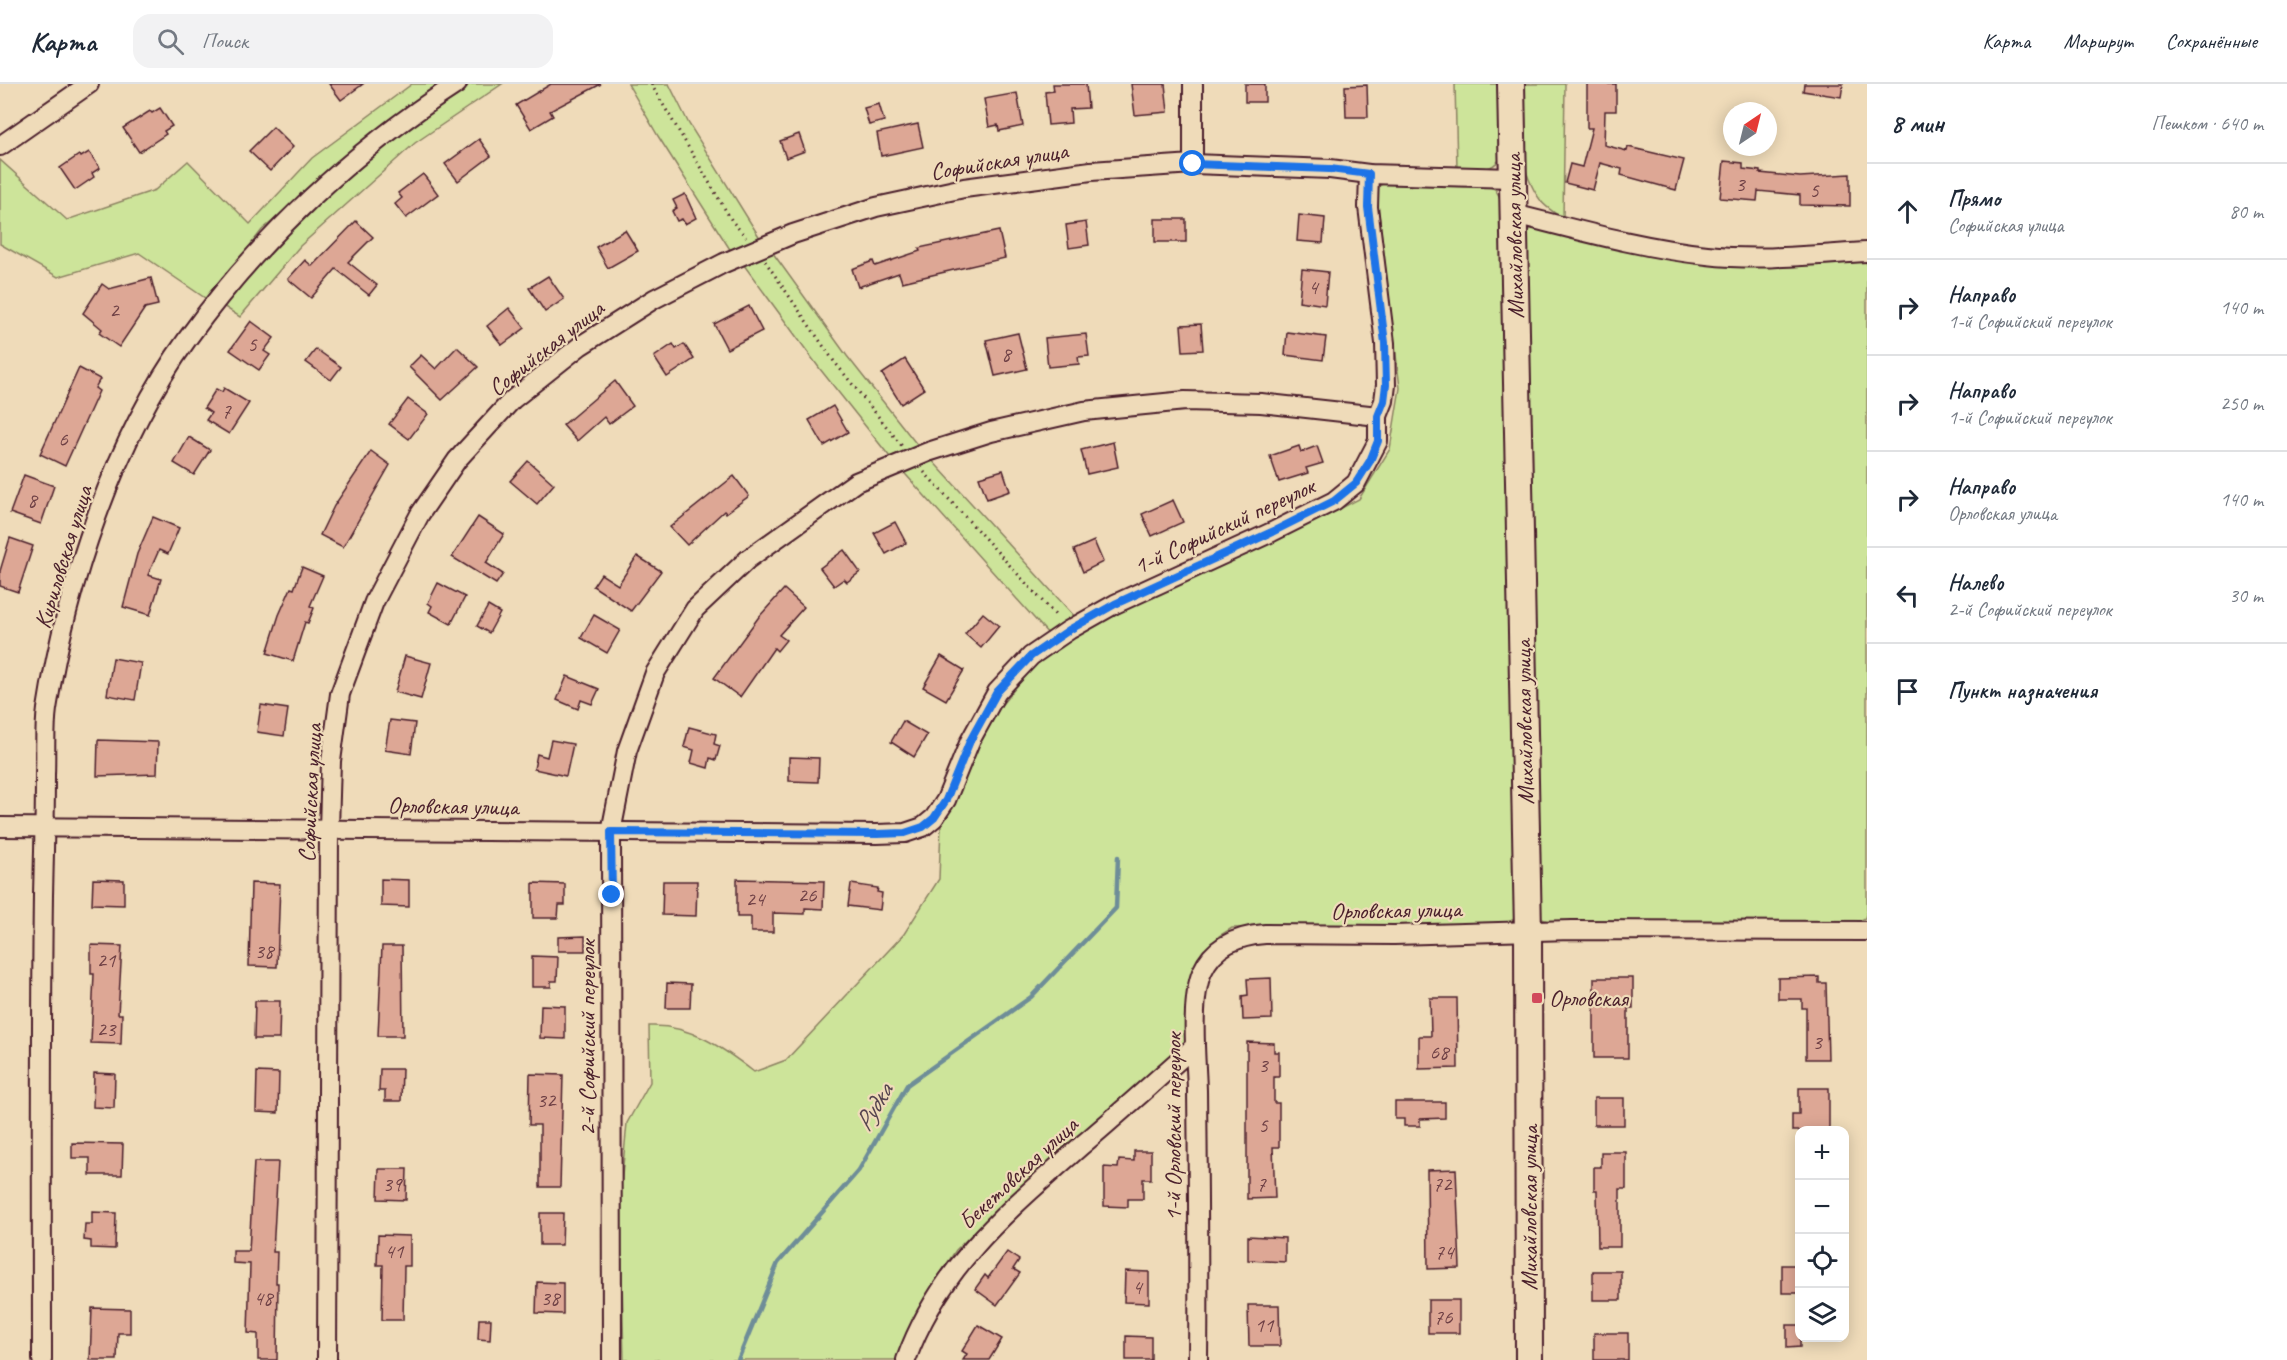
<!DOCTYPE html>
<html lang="ru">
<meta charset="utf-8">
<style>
:root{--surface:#fff;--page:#f2f2f3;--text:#1f2937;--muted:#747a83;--line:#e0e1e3}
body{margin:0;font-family:Caveat,sans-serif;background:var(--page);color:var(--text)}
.controls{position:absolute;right:18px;bottom:18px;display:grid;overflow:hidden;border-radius:12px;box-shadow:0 3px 15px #0003}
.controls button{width:54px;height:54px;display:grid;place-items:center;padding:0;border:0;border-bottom:2px solid var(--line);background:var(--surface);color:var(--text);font:30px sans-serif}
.compass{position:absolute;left:1723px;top:18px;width:54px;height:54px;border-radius:50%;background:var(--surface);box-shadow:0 3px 15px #0003;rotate:35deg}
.stop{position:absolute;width:18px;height:18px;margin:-14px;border:4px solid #1a73e8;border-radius:50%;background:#fff}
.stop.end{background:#1a73e8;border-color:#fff;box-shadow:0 2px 6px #0008}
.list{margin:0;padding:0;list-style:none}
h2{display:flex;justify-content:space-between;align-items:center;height:78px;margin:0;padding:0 24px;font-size:26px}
h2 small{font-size:20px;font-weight:400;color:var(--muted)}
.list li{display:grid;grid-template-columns:39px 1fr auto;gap:18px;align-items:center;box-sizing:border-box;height:96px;padding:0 24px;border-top:2px solid var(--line)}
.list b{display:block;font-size:22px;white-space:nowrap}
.list p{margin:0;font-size:20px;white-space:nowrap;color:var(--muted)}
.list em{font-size:20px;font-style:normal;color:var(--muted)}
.icon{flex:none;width:33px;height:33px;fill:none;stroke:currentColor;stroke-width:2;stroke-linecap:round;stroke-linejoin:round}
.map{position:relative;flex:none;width:1867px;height:1276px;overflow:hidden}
header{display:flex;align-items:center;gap:36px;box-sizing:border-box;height:84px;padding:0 30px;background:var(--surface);border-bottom:2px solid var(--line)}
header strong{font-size:28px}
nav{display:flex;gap:33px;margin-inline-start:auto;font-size:21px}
.search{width:420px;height:54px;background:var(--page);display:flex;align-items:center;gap:15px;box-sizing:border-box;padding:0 21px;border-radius:18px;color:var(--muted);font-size:22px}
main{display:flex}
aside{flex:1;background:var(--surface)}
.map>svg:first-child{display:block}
.green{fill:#cde49a;stroke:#8c8262;stroke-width:1.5}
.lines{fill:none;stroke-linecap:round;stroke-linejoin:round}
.stream{stroke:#6e8d98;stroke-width:4.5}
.building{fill:#dda795;stroke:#4a1f2b;stroke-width:1.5}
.street-casing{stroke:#4a1f2b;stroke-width:22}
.secondary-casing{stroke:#4a1f2b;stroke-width:30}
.path{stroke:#4a1f2b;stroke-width:3;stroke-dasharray:1.5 4.5;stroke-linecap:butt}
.street{stroke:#efdbb9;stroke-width:18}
.secondary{stroke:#efdbb9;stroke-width:26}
.route{stroke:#1a73e8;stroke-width:8}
.poi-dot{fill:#d1495b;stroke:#efdbb9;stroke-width:2}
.labels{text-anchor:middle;stroke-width:4.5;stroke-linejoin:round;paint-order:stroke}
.number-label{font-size:21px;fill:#6f4146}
.street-label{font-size:24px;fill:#4a1f2b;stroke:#efdbb9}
.poi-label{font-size:24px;fill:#4a1f2b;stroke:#efdbb9;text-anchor:start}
.water-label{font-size:26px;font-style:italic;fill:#56444f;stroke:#efdbb9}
</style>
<header>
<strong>Карта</strong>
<div class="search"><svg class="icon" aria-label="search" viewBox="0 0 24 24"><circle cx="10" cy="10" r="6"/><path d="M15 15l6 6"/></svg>Поиск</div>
<nav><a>Карта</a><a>Маршрут</a><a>Сохранённые</a></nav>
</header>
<main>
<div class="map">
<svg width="1867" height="1276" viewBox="0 0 1867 1276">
<rect width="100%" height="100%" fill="#efdbb9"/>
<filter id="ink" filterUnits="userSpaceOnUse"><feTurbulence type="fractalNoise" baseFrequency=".0167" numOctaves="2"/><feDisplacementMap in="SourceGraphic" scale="12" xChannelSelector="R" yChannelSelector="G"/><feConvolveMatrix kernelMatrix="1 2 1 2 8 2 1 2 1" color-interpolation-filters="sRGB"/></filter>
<g filter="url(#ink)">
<g class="green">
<polygon points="412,0 444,0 351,71 262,146 208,216 139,169 58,193 0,160 0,76 67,136 155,106 188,77 250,140 312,74"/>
<polygon points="470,0 502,0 415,59 300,162 240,233 223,222 274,157 314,120 437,21"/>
<polygon points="628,0 669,0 689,40 760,154 731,167 658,52"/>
<path d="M1455 0H1504C1505 23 1516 72 1490 83 1481 87 1467 85 1457 85Z"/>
<path d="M1519 0H1565L1563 135C1556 129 1546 124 1541 117 1517 86 1519 38 1519 0Z"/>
<path d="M1390 96 1482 100 1495 105 1503 119 1516 834 1505 840 1232 844 1219 852 1199 875 1190 954 1178 968 1041 1087 1038 1086 956 1166 938 1193 898 1276H624L620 1113 627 1039 650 998 649 942C690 940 723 964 754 988L786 976 904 850 939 795 941 741 967 682 990 635 1034 581 1058 560 1168 501 1326 432 1359 415 1390 365 1400 304 1377 114 1379 102Z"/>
<polygon points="1544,144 1657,171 1867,176 1867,827 1865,834 1856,839 1552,839 1540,834 1525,146"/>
<polygon points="770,165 847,272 918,362 890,373 820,285 741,177"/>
<polygon points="929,373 1077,535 1050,552 899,383"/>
</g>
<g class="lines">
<polyline class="stream" points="738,1276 778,1179 859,1086 907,1001 1031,913 1116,824 1118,773"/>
</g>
<g class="building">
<polygon points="329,0 363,0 341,16"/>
<polygon points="551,0 601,0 550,27 553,32 531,45 516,21"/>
<polygon points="1053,0 1086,0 1088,24 1070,25 1071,39 1048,41 1045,8 1054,7"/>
<polygon points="1131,0 1165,0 1168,28 1135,31"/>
<rect x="1245" y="0" width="20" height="18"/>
<polygon points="1587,0 1616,0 1616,27 1605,27 1604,61 1627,67 1628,63 1684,76 1676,106 1621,91 1622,85 1600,79 1593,106 1565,99 1570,80 1582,83 1592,44 1587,44"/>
<polygon points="1804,0 1843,0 1841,13 1803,7"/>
<polygon points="1367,1 1368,33 1346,33 1345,2"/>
<polygon points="1017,9 1023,42 999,47 998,41 989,43 984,15"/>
<polygon points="879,20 884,37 869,41 864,24"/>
<polygon points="160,24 172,42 164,47 166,50 139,68 123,44 150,27 152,29"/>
<polygon points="918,40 923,63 881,72 877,49"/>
<polygon points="273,43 293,63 270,87 249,67"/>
<polygon points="799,50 805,67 786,74 780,57"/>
<polygon points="479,55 491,72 458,97 445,80"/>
<polygon points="89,68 100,84 92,89 94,93 75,106 60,84 79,71 81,73"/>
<polygon points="1724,77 1743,79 1743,85 1760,87 1760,89 1800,93 1850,90 1850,122 1800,121 1800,111 1758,107 1757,117 1720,114"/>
<polygon points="423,90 438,110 406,134 395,120 402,114 398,109"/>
<polygon points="685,110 696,134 685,140 682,135 677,137 672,127 677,124 673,116"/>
<polygon points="1299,131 1325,134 1323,159 1297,157"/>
<rect x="1155" y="135" width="31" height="23"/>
<polygon points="356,137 373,153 348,178 377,201 369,211 336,185 311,214 288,195 305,176 312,182"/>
<polygon points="1086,138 1089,161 1069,164 1066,141"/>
<polygon points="625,146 638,167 608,184 596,163"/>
<polygon points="999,147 1005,174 902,198 899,189 858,203 852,185 873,177 875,182 920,167 919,164"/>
<polygon points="1302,185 1328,188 1325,221 1299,217"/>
<polygon points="548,192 564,215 545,228 529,204"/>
<polygon points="151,194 158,221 145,224 119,263 99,249 102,245 83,229 102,200 109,205"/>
<polygon points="749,222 762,247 727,265 714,240"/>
<polygon points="509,224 525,244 502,261 487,242"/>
<polygon points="251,237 274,254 264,267 270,271 259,286 230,266"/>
<polygon points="1201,240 1203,266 1183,267 1181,241"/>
<polygon points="1287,248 1326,253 1323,276 1285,271"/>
<polygon points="1018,249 1027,285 995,292 986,256"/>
<polygon points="1086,250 1089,272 1078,273 1079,280 1048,283 1045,254"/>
<polygon points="673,260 676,265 684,260 694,275 667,293 654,273"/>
<polygon points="457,263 478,283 442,316 409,283 421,271 436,285"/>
<polygon points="316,265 341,283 331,296 306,278"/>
<polygon points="905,275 924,305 901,320 882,290"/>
<polygon points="79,284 100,295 95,304 99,307 65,382 40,370"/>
<polygon points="615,297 633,322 609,340 604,333 577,357 563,341"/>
<polygon points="224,304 249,319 229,350 206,336 211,329 204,324 216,305 222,308"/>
<polygon points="408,315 428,330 409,355 389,340"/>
<polygon points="833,322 848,348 824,362 809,336"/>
<polygon points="189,353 210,366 194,391 174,379"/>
<polygon points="1113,358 1118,383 1087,390 1081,366"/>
<polygon points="1299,362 1301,368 1317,362 1323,379 1306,384 1308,389 1279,398 1270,372"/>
<polygon points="371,367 390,381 343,463 320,451 334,422"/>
<polygon points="528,377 554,400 537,420 510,397"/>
<polygon points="1003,386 1010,407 987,415 979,393"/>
<polygon points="24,391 54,402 41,440 10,429"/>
<polygon points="734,392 749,412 726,429 724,427 687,461 670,443"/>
<polygon points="1173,416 1183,438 1152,452 1142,430"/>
<polygon points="153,433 179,444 168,470 159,466 148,491 161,495 150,531 123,523 137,470"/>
<polygon points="478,433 504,450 486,479 503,490 496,500 452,473"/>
<polygon points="895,438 906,459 886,470 874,449"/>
<polygon points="10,454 33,462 18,508 0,502 0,487"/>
<polygon points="1094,457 1103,478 1083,488 1074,466"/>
<polygon points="844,466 860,488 847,498 844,495 834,502 820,484"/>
<polygon points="637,472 661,487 631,527 593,502 601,490 618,501"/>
<polygon points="302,483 323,492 310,522 314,524 308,539 305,538 293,577 267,569 279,531 291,504 294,505"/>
<polygon points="438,499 465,513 451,540 429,528 432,522 428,519"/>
<polygon points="784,505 804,523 779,551 786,556 777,567 774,564 740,613 714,594 758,534"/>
<polygon points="488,522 500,529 489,549 477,542"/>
<polygon points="983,529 999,542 981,564 965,550"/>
<polygon points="594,531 620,546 607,569 581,554"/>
<polygon points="405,572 431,579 421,615 395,608"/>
<polygon points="941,572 964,586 946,616 923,603"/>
<polygon points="113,574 141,579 135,616 107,611"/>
<polygon points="567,592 599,605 592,620 581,616 578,625 557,616"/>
<polygon points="261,621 288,625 284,652 257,648"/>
<polygon points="390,636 415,639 411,670 385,666"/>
<polygon points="903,637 927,651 914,673 891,658"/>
<polygon points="689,643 716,650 714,660 720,662 716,676 710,674 708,684 691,679 694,666 684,663"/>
<polygon points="98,656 158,658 157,690 97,692"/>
<polygon points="551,656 573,660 566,692 534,685 537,670 547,673"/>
<polygon points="789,673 819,674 818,698 789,697"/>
<polygon points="93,795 124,796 124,821 92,820"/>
<polygon points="381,795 409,796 409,823 381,822"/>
<polygon points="737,795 824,797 823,825 805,824 805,830 773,829 773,848 751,848 751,833 737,833"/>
<polygon points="663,797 697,797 696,832 662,831"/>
<polygon points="251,799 280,800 277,883 249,882"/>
<polygon points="533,799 565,800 565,821 559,821 558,834 533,834"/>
<polygon points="851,800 878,804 877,808 882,809 880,826 848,822"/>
<polygon points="585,852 585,867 558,867 558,853"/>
<polygon points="91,861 122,862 118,930 122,930 121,960 91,959 94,890 91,890"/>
<polygon points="382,862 402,862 403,952 378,952"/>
<polygon points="532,872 558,873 557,897 551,897 551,903 532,903"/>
<polygon points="1819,893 1819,899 1826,899 1828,975 1806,975 1806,924 1802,924 1802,915 1778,915 1778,894"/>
<polygon points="1271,894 1272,935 1243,936 1242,912 1248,911 1247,895"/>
<polygon points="1594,894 1633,894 1633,924 1628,924 1628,974 1594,974"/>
<polygon points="667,899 691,900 690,924 666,924"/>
<polygon points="1430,914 1457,914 1458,984 1419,985 1419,952 1431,952"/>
<polygon points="255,917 280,917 279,955 254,955"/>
<polygon points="541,921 565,922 565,955 540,954"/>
<polygon points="1247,958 1274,959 1274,968 1279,968 1279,993 1274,993 1274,1019 1279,1019 1279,1063 1273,1063 1275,1114 1247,1115"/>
<polygon points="380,985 402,985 401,1017 385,1017 385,1007 379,1007"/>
<polygon points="257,988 279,989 278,1029 256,1028"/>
<polygon points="94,989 115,990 114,1024 93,1023"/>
<polygon points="530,990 563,991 560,1103 540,1103 540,1041 529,1041"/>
<polygon points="1799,1004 1829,1004 1829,1047 1792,1047 1792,1030 1799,1030"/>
<rect x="1594" y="1014" width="30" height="27"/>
<polygon points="1395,1018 1445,1018 1445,1034 1420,1035 1420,1042 1404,1042 1404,1035 1395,1035"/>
<polygon points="72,1059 123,1060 122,1091 90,1091 90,1074 72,1074"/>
<polygon points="1134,1067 1151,1067 1151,1095 1143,1095 1143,1115 1128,1115 1128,1123 1104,1122 1104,1083 1118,1084 1119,1076 1134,1077"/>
<polygon points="1601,1068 1626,1068 1626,1105 1620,1105 1620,1163 1598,1163 1597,1106 1594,1106 1594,1083 1601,1083"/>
<polygon points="254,1078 278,1078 273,1168 277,1168 276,1199 278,1199 277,1276 258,1276 258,1250 248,1249 250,1180 233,1179 233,1167 249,1167"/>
<polygon points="379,1085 407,1085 406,1116 378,1115"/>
<polygon points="1456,1085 1460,1184 1428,1185 1427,1086"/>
<polygon points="92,1128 116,1129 115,1165 91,1164 91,1157 84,1156 85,1140 92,1140"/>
<polygon points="540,1129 563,1129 562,1161 540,1161"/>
<polygon points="378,1151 410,1152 410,1182 404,1182 403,1236 382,1236 383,1181 377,1181"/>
<polygon points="1248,1152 1285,1154 1285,1178 1248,1176"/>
<polygon points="1007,1168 1019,1176 1013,1185 1020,1189 997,1221 975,1205 985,1191 988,1194"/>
<rect x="1782" y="1181" width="18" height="28"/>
<polygon points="1125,1187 1149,1188 1149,1219 1124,1218"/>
<rect x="1593" y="1187" width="28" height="29"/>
<polygon points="537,1198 563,1199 563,1230 536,1229"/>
<rect x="1428" y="1216" width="31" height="33"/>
<polygon points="1248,1221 1279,1221 1280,1262 1249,1262"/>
<polygon points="92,1224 130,1225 130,1249 118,1249 117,1276 90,1276"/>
<polygon points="479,1235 491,1235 490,1256 478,1255"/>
<polygon points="978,1241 1002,1255 989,1276 963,1276 967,1270 962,1267"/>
<polygon points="1787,1241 1800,1241 1800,1263 1787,1264"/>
<rect x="1594" y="1249" width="34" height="27"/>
<polygon points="1126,1252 1151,1253 1151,1276 1126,1276"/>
</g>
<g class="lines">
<defs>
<g id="street">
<polyline points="0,62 89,0"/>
<polyline points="1193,80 1193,0"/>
<path d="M1514 130C1578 146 1641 164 1707 171 1759 177 1814 171 1867 168"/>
<polyline points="0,743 877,750 905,749 923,743 934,734 946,716 970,657 997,608 1031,572 1069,546 1115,520 1272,448 1334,417 1356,399 1378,357 1378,332 1384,317 1386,301 1385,259 1368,123 1369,90"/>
<path d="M42 1276C42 1121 41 966 43 811 44 771 45 730 45 690 46 669 44 646 47 625 66 502 114 356 188 254 260 154 353 67 457 0"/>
<polyline points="327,1276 329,745 331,677 340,610 374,518 420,430 457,376 512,316 580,262 654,215 724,179 793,150 876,123 964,104 1091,87 1193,80 1330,85 1369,90 1513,94"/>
<polyline points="612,1276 611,748 627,667 655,589 695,525 748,475 856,398 928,368 991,348 1084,327 1185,317 1261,319 1378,332"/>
<path d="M906 1276C940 1181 1009 1126 1082 1061 1120 1029 1157 995 1195 962"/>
<path d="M1198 1276C1199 1186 1198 1096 1197 1006 1196 974 1190 917 1202 888 1214 861 1238 852 1265 850L1394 851 1572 846 1867 847"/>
</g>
<polyline id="secondary" points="1511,0 1528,847 1529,1276"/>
</defs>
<use href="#street" class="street-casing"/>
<use href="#secondary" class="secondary-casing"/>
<g class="path">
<polyline points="651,0 732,137 746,153"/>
<polyline points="765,177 833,276 902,362"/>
<polyline points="924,388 1057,533"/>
</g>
<use href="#street" class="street"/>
<use href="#secondary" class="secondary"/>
</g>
</g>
<g class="lines" filter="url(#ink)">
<polyline class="route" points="612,811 611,748 877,750 905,749 923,743 934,734 946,716 970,657 997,608 1031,572 1069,546 1115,520 1272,448 1334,417 1356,399 1370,377 1378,357 1378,332 1384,317 1386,301 1385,259 1368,123 1369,90 1330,85 1193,80"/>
</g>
<rect class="poi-dot" x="1531" y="908" width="12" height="12" rx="3"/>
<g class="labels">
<g class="number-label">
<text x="1740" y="107">3</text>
<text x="1814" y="113">5</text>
<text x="1313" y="210">4</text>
<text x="114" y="233">2</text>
<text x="252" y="267">5</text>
<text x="1006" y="277">8</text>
<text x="226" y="334">7</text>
<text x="63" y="362">6</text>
<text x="32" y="423">8</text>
<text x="807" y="818">26</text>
<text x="755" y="822">24</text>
<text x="264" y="874">38</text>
<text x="106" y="883">21</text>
<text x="106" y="952">23</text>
<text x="1817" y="965">3</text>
<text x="1439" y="975">68</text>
<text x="1263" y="988">3</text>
<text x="546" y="1023">32</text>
<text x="1263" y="1048">5</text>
<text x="392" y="1107">39</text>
<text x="1261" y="1107">7</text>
<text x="1442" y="1107">72</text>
<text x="394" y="1174">41</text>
<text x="1444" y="1175">74</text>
<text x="1137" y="1210">4</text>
<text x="263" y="1221">48</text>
<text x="550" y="1221">38</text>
<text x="1443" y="1240">76</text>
<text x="1264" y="1248">11</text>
</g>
<g class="street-label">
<text transform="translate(999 77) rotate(-9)" y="8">Софийская улица</text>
<text transform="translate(1514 152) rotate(-91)" y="8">Михайловская улица</text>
<text transform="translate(546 264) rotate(-38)" y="8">Софийская улица</text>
<text transform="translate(1224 442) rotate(-25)" y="8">1-й Софийский переулок</text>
<text transform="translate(63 473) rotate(-73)" y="8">Кириловская улица</text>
<text transform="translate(1524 638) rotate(-91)" y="8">Михайловская улица</text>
<text transform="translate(310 709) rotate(-87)" y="8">Софийская улица</text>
<text transform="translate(453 722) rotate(1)" y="8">Орловская улица</text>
<text transform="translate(1396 826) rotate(-1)" y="8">Орловская улица</text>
<text transform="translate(587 954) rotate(-90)" y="8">2-й Софийский переулок</text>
<text transform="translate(1173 1043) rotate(-90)" y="8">1-й Орловский переулок</text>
<text transform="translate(1018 1089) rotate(-43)" y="8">Бекетовская улица</text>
<text transform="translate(1529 1124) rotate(-90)" y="8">Михайловская улица</text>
</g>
<g class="poi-label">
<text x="1549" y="922">Орловская</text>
</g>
<g class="water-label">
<text transform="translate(873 1023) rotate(-59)" y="9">Рудка</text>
</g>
</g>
</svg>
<div class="controls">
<button>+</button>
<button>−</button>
<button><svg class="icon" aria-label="locate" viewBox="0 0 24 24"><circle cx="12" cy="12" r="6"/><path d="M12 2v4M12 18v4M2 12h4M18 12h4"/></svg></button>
<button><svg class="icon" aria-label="layers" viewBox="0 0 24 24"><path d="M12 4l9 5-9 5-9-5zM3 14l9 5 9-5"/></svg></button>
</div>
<svg class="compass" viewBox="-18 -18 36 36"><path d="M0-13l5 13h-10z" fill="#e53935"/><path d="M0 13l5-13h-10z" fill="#747a83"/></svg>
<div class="stop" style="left:1193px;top:80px"></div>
<div class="stop end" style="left:612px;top:811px"></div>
</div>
<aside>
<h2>8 мин<small>Пешком · 640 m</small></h2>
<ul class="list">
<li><svg class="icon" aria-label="ahead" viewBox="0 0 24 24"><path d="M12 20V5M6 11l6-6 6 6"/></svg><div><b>Прямо</b><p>Софийская улица</p></div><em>80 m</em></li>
<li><svg class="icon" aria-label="right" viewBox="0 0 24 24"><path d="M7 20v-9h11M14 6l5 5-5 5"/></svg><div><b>Направо</b><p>1-й Софийский переулок</p></div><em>140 m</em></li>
<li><svg class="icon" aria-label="right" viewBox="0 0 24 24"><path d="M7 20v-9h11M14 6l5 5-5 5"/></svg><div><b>Направо</b><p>1-й Софийский переулок</p></div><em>250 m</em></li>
<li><svg class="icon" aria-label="right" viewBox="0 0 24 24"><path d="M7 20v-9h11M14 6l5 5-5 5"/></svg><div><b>Направо</b><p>Орловская улица</p></div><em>140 m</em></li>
<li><svg class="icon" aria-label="left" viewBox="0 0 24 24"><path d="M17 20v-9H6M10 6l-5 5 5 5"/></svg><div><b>Налево</b><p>2-й Софийский переулок</p></div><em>30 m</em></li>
<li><svg class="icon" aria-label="arrive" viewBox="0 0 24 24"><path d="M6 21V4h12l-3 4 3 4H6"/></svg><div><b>Пункт назначения</b></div></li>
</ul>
</aside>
</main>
